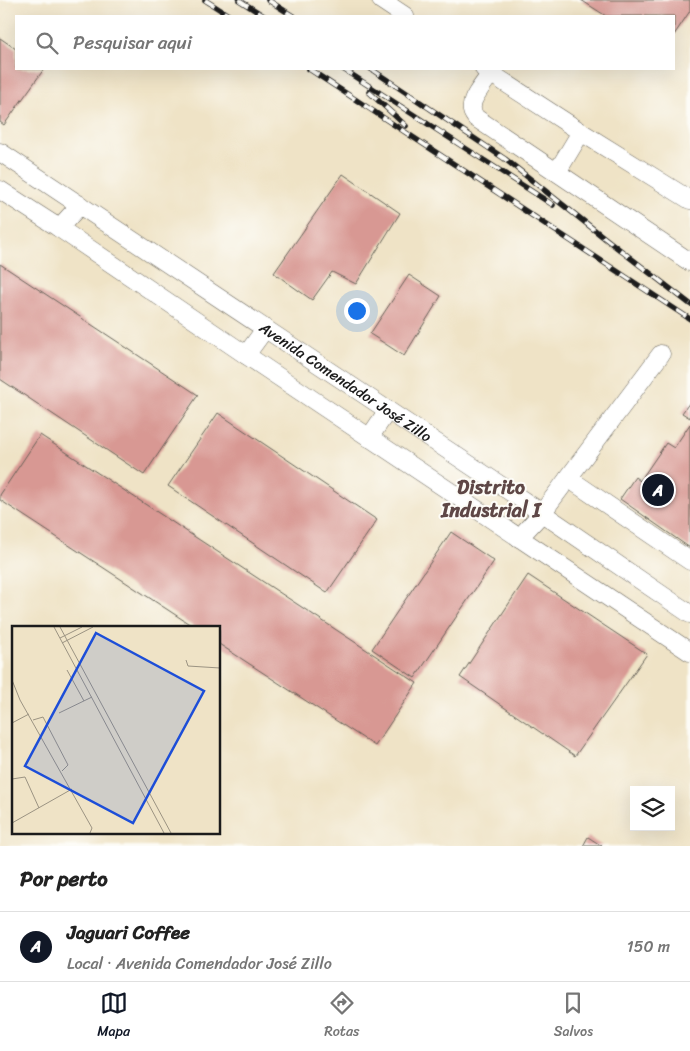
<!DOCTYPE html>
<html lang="pt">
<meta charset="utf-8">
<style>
:root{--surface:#fff;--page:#f2f2f2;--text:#222;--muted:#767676;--line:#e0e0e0;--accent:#111827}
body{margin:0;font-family:Sriracha,sans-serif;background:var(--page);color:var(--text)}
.controls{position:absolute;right:15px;bottom:15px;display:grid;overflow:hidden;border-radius:0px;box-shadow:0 5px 20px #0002}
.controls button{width:45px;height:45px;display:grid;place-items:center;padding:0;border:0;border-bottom:1px solid var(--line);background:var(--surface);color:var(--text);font:25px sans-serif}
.you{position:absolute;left:356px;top:310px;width:18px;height:18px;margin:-12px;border:4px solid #fff;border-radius:50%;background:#1a73e8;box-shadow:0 0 0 8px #1a73e833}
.badge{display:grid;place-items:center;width:32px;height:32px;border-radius:50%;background:var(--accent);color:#fff;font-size:16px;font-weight:700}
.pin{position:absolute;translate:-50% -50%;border:2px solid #fff;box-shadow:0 1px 5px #0006}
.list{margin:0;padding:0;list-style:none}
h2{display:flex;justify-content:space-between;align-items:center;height:65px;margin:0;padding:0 20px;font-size:21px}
h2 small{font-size:16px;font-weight:400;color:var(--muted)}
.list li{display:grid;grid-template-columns:32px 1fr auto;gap:15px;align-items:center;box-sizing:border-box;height:70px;padding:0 20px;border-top:1px solid var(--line)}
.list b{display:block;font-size:19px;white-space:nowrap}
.list p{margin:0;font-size:16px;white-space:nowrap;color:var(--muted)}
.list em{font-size:16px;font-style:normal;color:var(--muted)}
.icon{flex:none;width:28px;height:28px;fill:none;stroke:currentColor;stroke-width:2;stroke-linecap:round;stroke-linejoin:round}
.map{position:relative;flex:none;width:690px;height:846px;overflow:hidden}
.search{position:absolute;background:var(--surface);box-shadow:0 5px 20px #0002;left:15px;right:15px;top:15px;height:55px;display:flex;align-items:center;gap:12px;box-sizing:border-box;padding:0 18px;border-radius:0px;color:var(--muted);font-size:19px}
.sheet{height:135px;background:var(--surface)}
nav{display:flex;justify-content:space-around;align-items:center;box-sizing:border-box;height:70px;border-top:1px solid var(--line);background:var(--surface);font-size:14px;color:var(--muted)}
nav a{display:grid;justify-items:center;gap:2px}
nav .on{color:var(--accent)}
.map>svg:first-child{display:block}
.building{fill:#d89893}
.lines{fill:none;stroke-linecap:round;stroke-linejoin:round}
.minor-casing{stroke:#666258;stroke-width:19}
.minor{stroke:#fff;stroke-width:18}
.rail-casing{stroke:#1c1c1c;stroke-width:5.5}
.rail{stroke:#fdfcf7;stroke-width:4;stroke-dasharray:11;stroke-linecap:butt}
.labels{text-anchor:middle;stroke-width:4;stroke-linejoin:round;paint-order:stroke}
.street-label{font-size:15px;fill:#1c1c1c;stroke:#fdfcf7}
.district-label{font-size:20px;font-weight:bold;fill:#5e4746;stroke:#fdfcf7}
.inset-road{fill:none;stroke:#9b9382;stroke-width:1}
.view{fill:#1d4ed8;fill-opacity:0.15;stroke:#1d4ed8;stroke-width:2.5}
.inset-edge{fill:none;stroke:#1c1c1c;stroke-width:2.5}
</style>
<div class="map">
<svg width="690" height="846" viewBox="0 0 690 846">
<rect width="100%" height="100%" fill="#fdfcf7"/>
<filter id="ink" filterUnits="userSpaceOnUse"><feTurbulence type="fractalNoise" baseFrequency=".02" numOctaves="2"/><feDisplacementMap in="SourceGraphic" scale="10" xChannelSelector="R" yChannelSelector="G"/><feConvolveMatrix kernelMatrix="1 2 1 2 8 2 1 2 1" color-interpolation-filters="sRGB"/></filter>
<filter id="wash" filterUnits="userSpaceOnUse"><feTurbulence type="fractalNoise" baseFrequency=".0096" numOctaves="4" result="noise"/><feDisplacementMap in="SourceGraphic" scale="20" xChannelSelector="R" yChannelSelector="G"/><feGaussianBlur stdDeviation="1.12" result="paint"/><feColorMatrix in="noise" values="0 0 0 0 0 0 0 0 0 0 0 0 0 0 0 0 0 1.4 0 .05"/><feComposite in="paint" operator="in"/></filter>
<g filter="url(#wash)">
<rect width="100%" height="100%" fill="#efe3c6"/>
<g id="blocks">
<g class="building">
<polygon points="581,0 690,0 690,11 674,35 674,16 606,16"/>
<polygon points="0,38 16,49 16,69 44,69 4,125 0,122"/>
<polygon points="343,174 400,213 356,284 332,272 312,300 274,273"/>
<polygon points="0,264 198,395 144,475 0,379"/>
<polygon points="409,275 441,296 404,356 370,334"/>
<polygon points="690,402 690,418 682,413"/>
<polygon points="218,413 377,520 327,593 168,486"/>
<polygon points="690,424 690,548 620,499 635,477 640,481 666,443 674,448"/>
<polygon points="40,435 417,683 375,746 219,644 219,627 194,627 0,500 0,495"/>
<polygon points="451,532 494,561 415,678 372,649"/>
<polygon points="528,575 647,654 575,756 460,677"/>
<polygon points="588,837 602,846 583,846"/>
</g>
</g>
</g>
<g filter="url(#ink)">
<use href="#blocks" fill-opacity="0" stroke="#666258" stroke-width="1"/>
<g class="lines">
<defs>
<g id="minor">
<polyline points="381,0 405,16"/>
<polyline points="484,69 581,132 690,200"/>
<path d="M491 73C486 81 472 97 472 106 471 111 473 114 476 118L690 262"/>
<path id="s1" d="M0 152 542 513 690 614"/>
<polyline points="557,172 581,132"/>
<polyline points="0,190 59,228 246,355 690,652"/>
<polyline points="59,228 80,205"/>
<polyline points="246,355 265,329"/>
<polyline points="369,438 388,410"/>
<polyline points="568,478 690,561"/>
<polyline points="519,538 542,513 661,354"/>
</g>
</defs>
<use href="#minor" class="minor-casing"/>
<use href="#minor" class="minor"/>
<defs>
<g id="rail">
<polyline points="205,0 230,16"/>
<polyline points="239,0 264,16"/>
<polyline points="268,0 293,16"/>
<polyline points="309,69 690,319"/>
<polyline points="343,69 553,205"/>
<polyline points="371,69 505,159 606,239 690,304"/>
<polyline points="369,92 406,126"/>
</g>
</defs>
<use href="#rail" class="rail-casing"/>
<use href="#rail" class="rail"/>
</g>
</g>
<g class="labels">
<g class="street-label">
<text dy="5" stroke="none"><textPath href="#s1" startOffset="415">Avenida Comendador José Zillo</textPath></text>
</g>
<g class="district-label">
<text x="491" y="494">Distrito<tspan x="491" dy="23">Industrial I</tspan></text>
</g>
</g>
<g transform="translate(12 626)">
<rect width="208" height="208" fill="#efe3c6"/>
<path class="inset-road" d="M42 1 152 207M48 1 159 207M48 12 70 1M50 17 81 1M174 34 176 40 208 42M55 44 72 75M0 54 8 74 80 202 78 207M47 87 80 71M21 94 31 91 56 139 50 145M0 97 17 88M0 153 13 151 27 182M0 197 60 163"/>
<path class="view" d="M84 7 192 65 121 197 13 140Z"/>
<rect width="208" height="208" class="inset-edge"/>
</g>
</svg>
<div class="controls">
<button><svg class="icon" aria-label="layers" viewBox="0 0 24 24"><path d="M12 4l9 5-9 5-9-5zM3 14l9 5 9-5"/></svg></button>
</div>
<div class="you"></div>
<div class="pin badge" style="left:658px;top:490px">A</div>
<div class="search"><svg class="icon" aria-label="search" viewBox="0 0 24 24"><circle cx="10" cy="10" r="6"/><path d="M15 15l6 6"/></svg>Pesquisar aqui</div>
</div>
<section class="sheet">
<h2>Por perto<small></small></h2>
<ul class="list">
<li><span class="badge">A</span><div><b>Jaguari Coffee</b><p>Local · Avenida Comendador José Zillo</p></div><em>150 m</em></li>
</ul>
</section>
<nav>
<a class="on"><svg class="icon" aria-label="map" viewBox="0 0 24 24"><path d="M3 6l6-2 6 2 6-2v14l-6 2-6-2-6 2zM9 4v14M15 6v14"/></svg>Mapa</a>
<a><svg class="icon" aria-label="directions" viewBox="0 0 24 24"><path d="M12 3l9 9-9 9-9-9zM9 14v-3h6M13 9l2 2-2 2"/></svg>Rotas</a>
<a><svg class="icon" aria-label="saved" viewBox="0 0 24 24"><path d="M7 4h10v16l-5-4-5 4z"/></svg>Salvos</a>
</nav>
